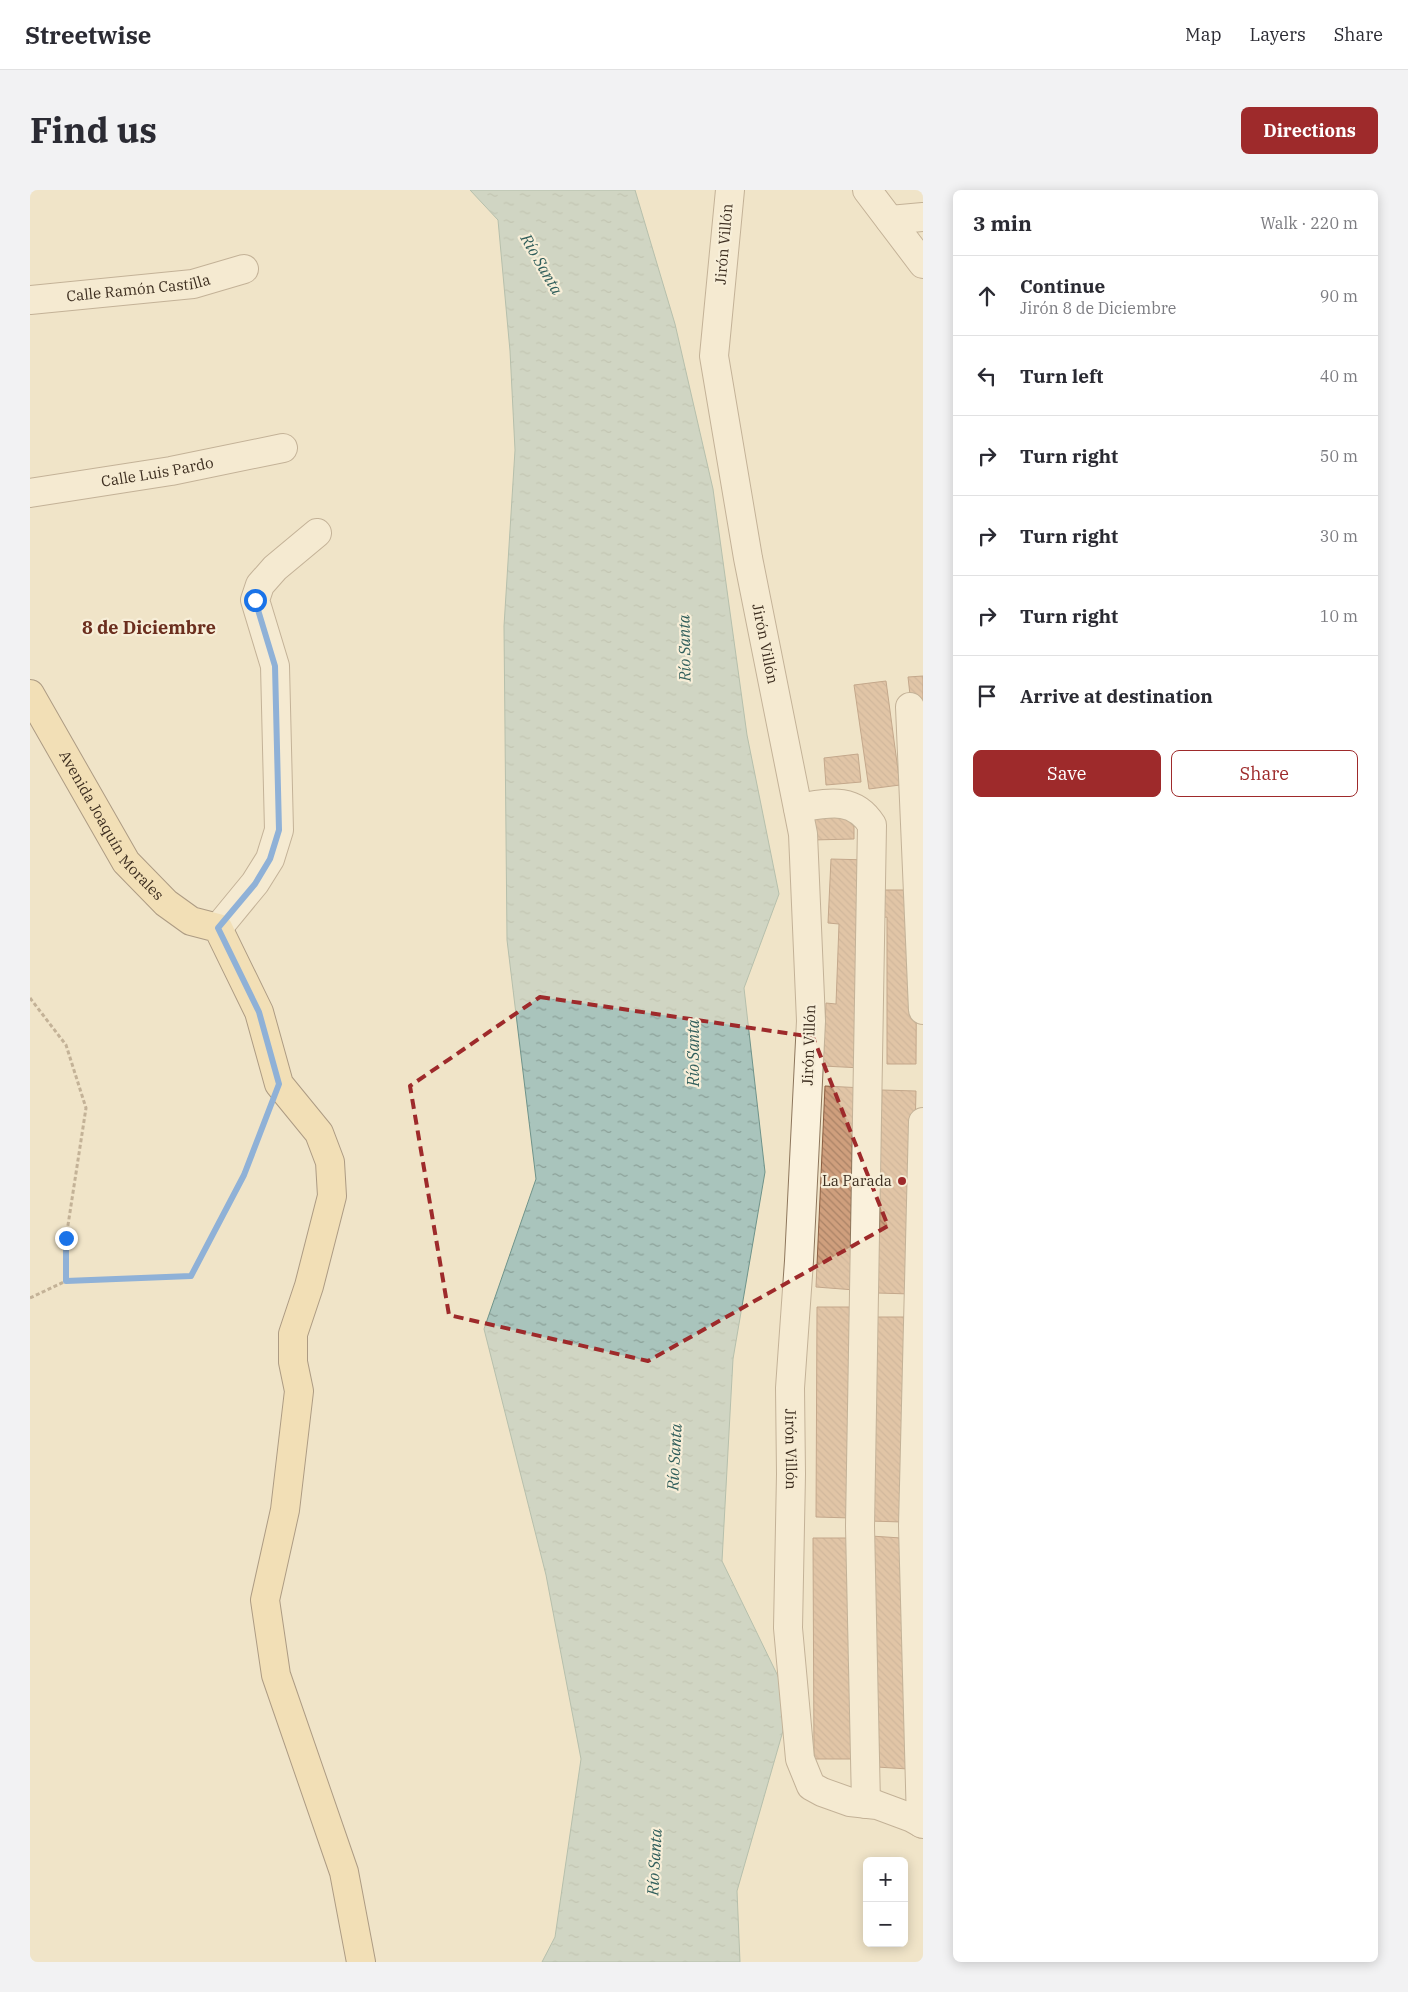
<!DOCTYPE html>
<meta charset="utf-8">
<style>
:root{--surface:#fff;--page:#f2f2f3;--text:#2b2b33;--muted:#7c7c81;--line:#e1e1e2;--accent:#9e2a2b}
body{margin:0;font-family:"IBM Plex Serif",serif;background:var(--page);color:var(--text)}
.controls{position:absolute;right:15px;bottom:15px;display:grid;overflow:hidden;border-radius:8px;box-shadow:0 2px 12px #0003}
.controls button{width:45px;height:45px;display:grid;place-items:center;padding:0;border:0;border-bottom:1px solid var(--line);background:var(--surface);color:var(--text);font:25px sans-serif}
.stop{position:absolute;width:15px;height:15px;margin:-11px;border:4px solid #1a73e8;border-radius:50%;background:#fff}
.stop.end{background:#1a73e8;border-color:#fff;box-shadow:0 1px 5px #0008}
.list{margin:0;padding:0;list-style:none}
h2{display:flex;justify-content:space-between;align-items:center;height:65px;margin:0;padding:0 20px;font-size:21px}
h2 small{font-size:16px;font-weight:400;color:var(--muted)}
.list li{display:grid;grid-template-columns:32px 1fr auto;gap:15px;align-items:center;box-sizing:border-box;height:80px;padding:0 20px;border-top:1px solid var(--line)}
.list b{display:block;font-size:19px;white-space:nowrap}
.list p{margin:0;font-size:16px;white-space:nowrap;color:var(--muted)}
.list em{font-size:16px;font-style:normal;color:var(--muted)}
.actions{display:flex;gap:10px;padding:15px 20px}
.actions a{flex:1;padding:11px 0;border:1px solid var(--accent);border-radius:8px;text-align:center;font-size:18px;color:var(--accent)}
.actions .main{background:var(--accent);color:#fff}
.icon{flex:none;width:28px;height:28px;fill:none;stroke:currentColor;stroke-width:2;stroke-linecap:round;stroke-linejoin:round}
.map{position:relative;flex:none;width:893px;height:1772px;overflow:hidden;border-radius:8px}
header{display:flex;align-items:center;gap:30px;box-sizing:border-box;height:70px;padding:0 25px;background:var(--surface);border-bottom:1px solid var(--line)}
header strong{font-size:24px}
nav{display:flex;gap:28px;margin-inline-start:auto;font-size:18px}
.intro{display:flex;align-items:center;justify-content:space-between;box-sizing:border-box;height:120px;padding:0 30px}
h1{margin:0;font-size:35px}
.button{padding:12px 22px;border-radius:8px;background:var(--accent);color:#fff;font-size:18px;font-weight:700}
main{display:flex;gap:30px;padding:0 30px}
aside{flex:1;background:var(--surface);border-radius:8px;box-shadow:0 2px 12px #0003}
.map>svg:first-child{display:block}
.water{fill:url(#water-ripples);stroke:#6f938a}
.building{fill:url(#building-back-hatch);stroke:#8d5f41}
.lines{fill:none;stroke-linecap:round;stroke-linejoin:round}
.minor-casing{stroke:#8d765c;stroke-width:30}
.major-casing{stroke:#5b4430;stroke-width:30}
.path{stroke:#8d765c;stroke-width:3;stroke-dasharray:4 2.5;stroke-linecap:butt}
.minor{stroke:#faf1dc;stroke-width:28}
.major{stroke:#f3d9a0;stroke-width:28}
.route{stroke:#1a73e8;stroke-width:6}
.marked{fill:none;stroke:#9e2a2b;stroke-width:4;stroke-dasharray:10 6;stroke-linejoin:round}
.poi-dot{fill:#9e2a2b;stroke:#f7eed8;stroke-width:2}
.labels{text-anchor:middle;stroke-width:4.5;stroke-linejoin:round;paint-order:stroke}
.street-label{font-size:15px;fill:#3d2e20;stroke:#f7eed8}
.poi-label{font-size:15px;fill:#3d2e20;stroke:#f7eed8;text-anchor:end}
.water-label{font-size:16px;font-style:italic;fill:#2f5d5a;stroke:#f7eed8}
.quarter-label{font-size:18px;font-weight:bold;fill:#6b2e1e;stroke:#f7eed8}
</style>
<header>
<strong>Streetwise</strong>
<nav><a>Map</a><a>Layers</a><a>Share</a></nav>
</header>
<div class="intro"><h1>Find us</h1><a class="button">Directions</a></div>
<main>
<div class="map">
<svg width="893" height="1772" viewBox="0 0 893 1772">
<defs>
<pattern id="water-ripples" width="26" height="14" patternUnits="userSpaceOnUse" patternTransform="scale(1.25)"><rect width="26" height="14" fill="#a9c4bc"/><path d="M2 4q2-2 4 0t4 0M15 11q2-2 4 0t4 0" fill="none" stroke="#8ba098"/></pattern>
<pattern id="building-back-hatch" width="6" height="6" patternUnits="userSpaceOnUse" patternTransform="scale(1.25)"><rect width="6" height="6" fill="#cf9f7d"/><path d="M-1 5l2 2M0 0l6 6M5-1l2 2" fill="none" stroke="#a98266"/></pattern>
</defs>
<rect width="100%" height="100%" fill="#f0e4c8"/>
<polygon class="water" points="440,0 605,0 645,134 683,299 717,545 749,704 714,798 735,982 703,1169 692,1371 761,1513 707,1701 710,1772 512,1772 525,1747 551,1569 516,1385 454,1139 506,989 477,750 474,436 485,260 480,161 468,30"/>
<g class="building">
<polygon points="893,486 893,621 878,487"/>
<polygon points="856,491 870,595 839,599 824,495"/>
<polygon points="828,564 831,592 796,595 794,568"/>
<polygon points="782,623 824,626 824,649 782,650"/>
<polygon points="801,669 839,670 832,878 793,876 796,813 806,814 809,734 798,733"/>
<polygon points="850,700 887,700 886,874 857,874 857,727 850,728"/>
<polygon points="795,896 834,898 825,1100 786,1097"/>
<polygon points="852,900 886,901 881,1104 847,1103"/>
<polygon points="787,1117 823,1117 822,1328 786,1327"/>
<polygon points="844,1127 876,1127 872,1332 840,1331"/>
<polygon points="841,1346 871,1348 878,1579 847,1577"/>
<polygon points="783,1348 821,1348 822,1569 784,1569"/>
</g>
<g class="lines">
<defs>
<g id="minor">
<path id="s1" d="M700 0 684 166 718 368 773 644 781 831 769 1071 760 1198 761 1284 758 1438 770 1569 781 1596 792 1602 820 1612 847 1615 882 1628 893 1634"/>
<polyline points="837,0 893,74"/>
<polyline points="860,30 893,27"/>
<path id="s2" d="M0 110 163 94 214 79"/>
<path id="s3" d="M0 303 141 281 253 258"/>
<polyline points="880,517 893,820"/>
<path d="M768 618C798 613 824 606 842 635L830 1336 836 1614"/>
<polyline points="188,738 225,693 240,669 249,640 245,476 225,410 230,395 245,378 287,343"/>
<polyline points="891,1633 883,1336 893,932"/>
</g>
<g id="major">
<path id="s4" d="M0 504 96 672 136 713 161 731 188 738 229 822 249 894 289 943 300 972 302 1006 279 1096 263 1144V1172L269 1201 255 1320 235 1410 246 1485 314 1682 331 1772"/>
</g>
</defs>
<use href="#minor" class="minor-casing"/>
<use href="#major" class="major-casing"/>
<g class="path">
<polyline points="0,808 36,855 56,918 36,1048 36,1091"/>
<polyline points="0,1108 36,1091 161,1086 213,985 238,922"/>
</g>
<use href="#minor" class="minor"/>
<use href="#major" class="major"/>
</g>
<g class="lines">
<polyline class="route" points="36,1048 36,1091 161,1086 214,985 249,894 229,822 188,738 225,694 240,669 249,640 245,476 225,410"/>
</g>
<path d="M0 0H893V1772H0ZM510 807 783 847 858 1036 618 1171 419 1125 380 896Z" fill="#f0e4c8" fill-opacity=".55" fill-rule="evenodd"/>
<path class="marked" d="M510 807 783 847 858 1036 618 1171 419 1125 380 896Z"/>
<circle class="poi-dot" cx="872" cy="991" r="5"/>
<g class="labels">
<g class="street-label">
<text transform="translate(694 54) rotate(-85)" y="5">Jirón Villón</text>
<text dy="5" stroke="none"><textPath href="#s2" startOffset="109">Calle Ramón Castilla</textPath></text>
<text dy="5" stroke="none"><textPath href="#s3" startOffset="129">Calle Luis Pardo</textPath></text>
<text dy="5" stroke="none"><textPath href="#s1" startOffset="459">Jirón Villón</textPath></text>
<text dy="5" stroke="none"><textPath href="#s4" startOffset="155">Avenida Joaquín Morales</textPath></text>
<text transform="translate(779 855) rotate(-88)" y="5">Jirón Villón</text>
<text dy="5" stroke="none"><textPath href="#s1" startOffset="1269">Jirón Villón</textPath></text>
</g>
<g class="poi-label">
<text x="862" y="996">La Parada</text>
</g>
<g class="water-label">
<text transform="translate(512 74) rotate(60)" y="6">Río Santa</text>
<text transform="translate(654 458) rotate(-91)" y="6">Río Santa</text>
<text transform="translate(663 863) rotate(-90)" y="6">Río Santa</text>
<text transform="translate(644 1267) rotate(-87)" y="6">Río Santa</text>
<text transform="translate(624 1672) rotate(-87)" y="6">Río Santa</text>
</g>
<g class="quarter-label">
<text x="119" y="444">8 de Diciembre</text>
</g>
</g>
</svg>
<div class="controls">
<button>+</button>
<button>−</button>
</div>
<div class="stop" style="left:225px;top:410px"></div>
<div class="stop end" style="left:36px;top:1048px"></div>
</div>
<aside>
<h2>3 min<small>Walk · 220 m</small></h2>
<ul class="list">
<li><svg class="icon" aria-label="ahead" viewBox="0 0 24 24"><path d="M12 20V5M6 11l6-6 6 6"/></svg><div><b>Continue</b><p>Jirón 8 de Diciembre</p></div><em>90 m</em></li>
<li><svg class="icon" aria-label="left" viewBox="0 0 24 24"><path d="M17 20v-9H6M10 6l-5 5 5 5"/></svg><div><b>Turn left</b></div><em>40 m</em></li>
<li><svg class="icon" aria-label="right" viewBox="0 0 24 24"><path d="M7 20v-9h11M14 6l5 5-5 5"/></svg><div><b>Turn right</b></div><em>50 m</em></li>
<li><svg class="icon" aria-label="right" viewBox="0 0 24 24"><path d="M7 20v-9h11M14 6l5 5-5 5"/></svg><div><b>Turn right</b></div><em>30 m</em></li>
<li><svg class="icon" aria-label="right" viewBox="0 0 24 24"><path d="M7 20v-9h11M14 6l5 5-5 5"/></svg><div><b>Turn right</b></div><em>10 m</em></li>
<li><svg class="icon" aria-label="arrive" viewBox="0 0 24 24"><path d="M6 21V4h12l-3 4 3 4H6"/></svg><div><b>Arrive at destination</b></div></li>
</ul>
<div class="actions"><a class="main">Save</a><a>Share</a></div>
</aside>
</main>
